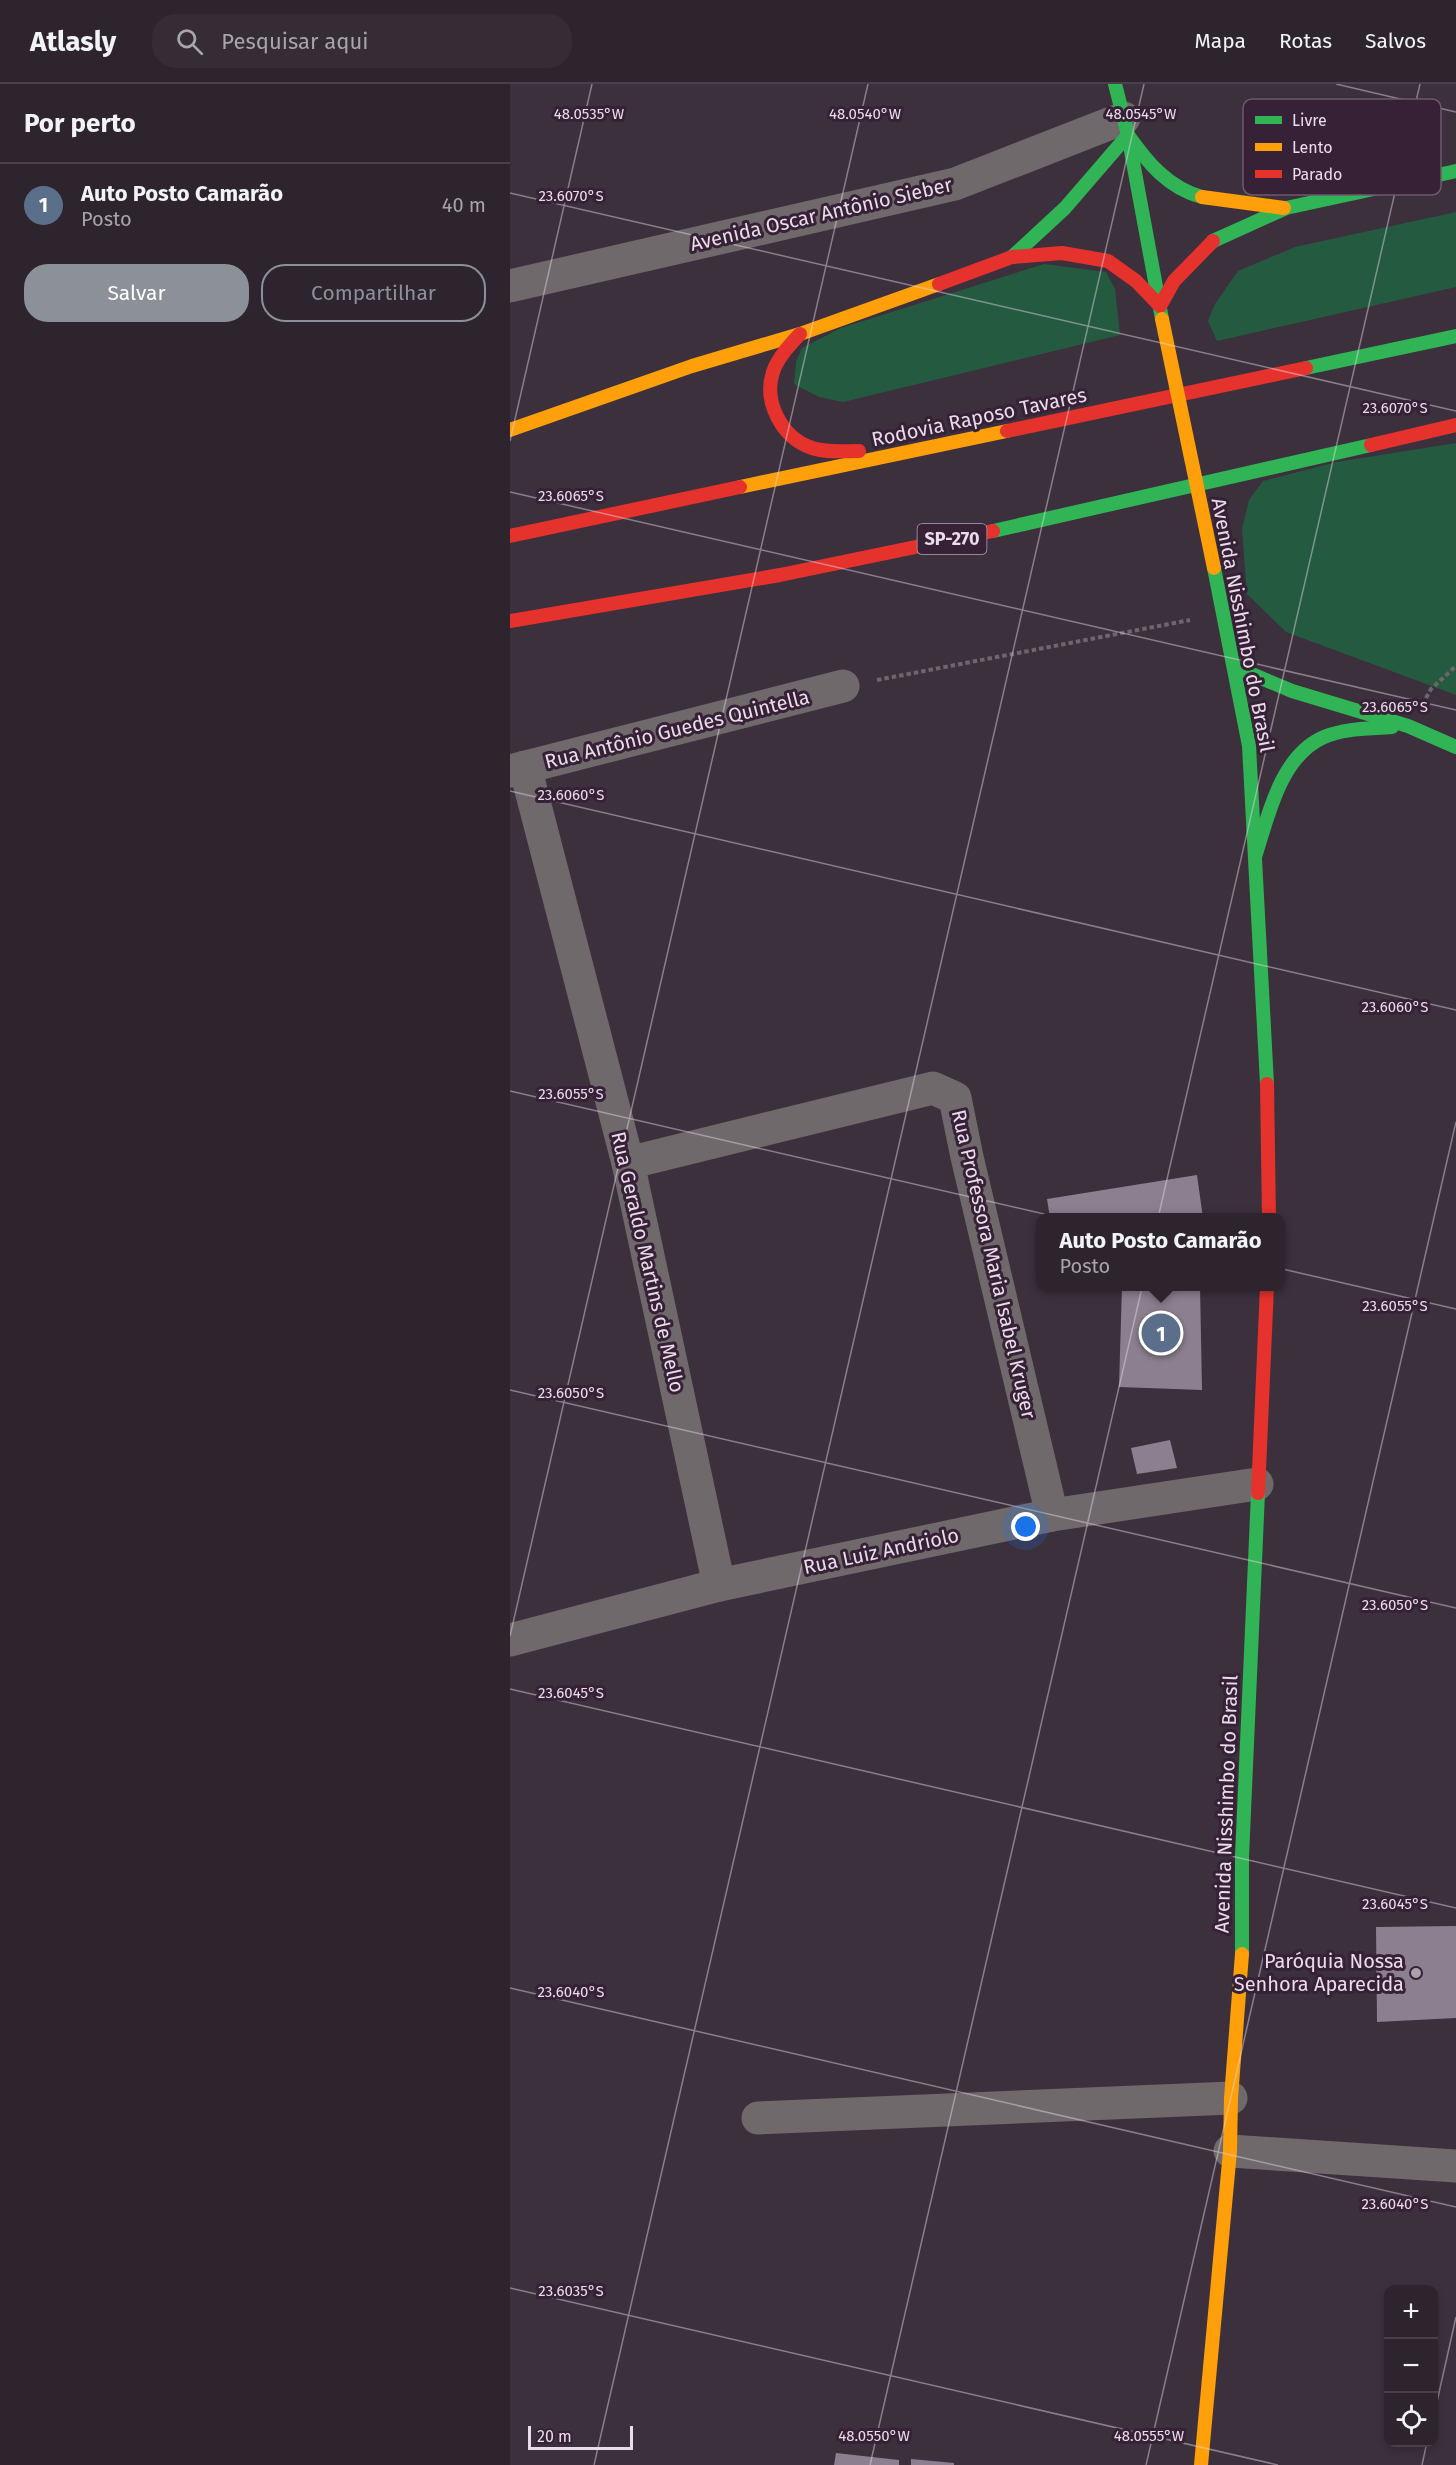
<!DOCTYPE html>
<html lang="pt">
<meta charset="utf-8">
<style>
:root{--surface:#2d242e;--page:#352c36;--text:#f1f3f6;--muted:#a7a4aa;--line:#48414a;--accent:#8c9099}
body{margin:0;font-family:"Fira Sans",sans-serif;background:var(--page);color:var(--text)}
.controls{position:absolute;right:18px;bottom:18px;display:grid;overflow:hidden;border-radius:12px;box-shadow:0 3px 9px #0003}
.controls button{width:54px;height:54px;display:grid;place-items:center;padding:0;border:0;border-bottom:2px solid var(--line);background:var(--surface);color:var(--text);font:30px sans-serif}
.scale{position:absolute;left:18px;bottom:15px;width:105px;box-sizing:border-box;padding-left:6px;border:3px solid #eadceb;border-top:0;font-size:16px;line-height:21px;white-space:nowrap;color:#eadceb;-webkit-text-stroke:4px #362137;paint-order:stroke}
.you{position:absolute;left:516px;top:1443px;width:21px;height:21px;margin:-15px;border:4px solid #fff;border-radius:50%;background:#1a73e8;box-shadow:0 0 0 9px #1a73e833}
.badge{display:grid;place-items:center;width:39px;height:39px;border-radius:50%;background:var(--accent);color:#fff;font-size:20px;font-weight:700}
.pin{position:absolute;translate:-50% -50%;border:3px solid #fff;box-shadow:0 2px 6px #0006}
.popup{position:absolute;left:526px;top:1129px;width:249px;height:78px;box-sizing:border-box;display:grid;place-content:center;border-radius:12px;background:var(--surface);filter:drop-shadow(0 2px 4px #0005);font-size:20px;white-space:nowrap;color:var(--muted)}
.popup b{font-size:22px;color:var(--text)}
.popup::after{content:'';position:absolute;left:50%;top:100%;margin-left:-12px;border:12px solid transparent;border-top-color:var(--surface)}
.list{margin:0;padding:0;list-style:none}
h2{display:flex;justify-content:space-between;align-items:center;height:78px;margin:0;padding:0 24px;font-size:26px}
h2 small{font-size:20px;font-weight:400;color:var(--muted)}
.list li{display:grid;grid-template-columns:39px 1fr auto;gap:18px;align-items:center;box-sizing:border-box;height:84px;padding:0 24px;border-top:2px solid var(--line)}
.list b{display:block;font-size:22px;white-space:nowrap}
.list p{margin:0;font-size:20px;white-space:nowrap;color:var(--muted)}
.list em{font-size:20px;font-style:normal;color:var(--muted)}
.actions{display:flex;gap:12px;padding:18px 24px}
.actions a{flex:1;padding:14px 0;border:2px solid var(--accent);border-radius:24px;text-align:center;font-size:21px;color:var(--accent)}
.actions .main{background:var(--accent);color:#fff}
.icon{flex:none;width:33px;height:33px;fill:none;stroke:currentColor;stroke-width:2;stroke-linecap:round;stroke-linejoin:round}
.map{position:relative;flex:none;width:946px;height:2381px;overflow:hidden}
header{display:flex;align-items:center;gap:36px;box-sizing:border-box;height:84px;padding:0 30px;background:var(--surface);border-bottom:2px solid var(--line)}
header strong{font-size:28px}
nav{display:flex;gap:33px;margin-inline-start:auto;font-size:21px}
.search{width:420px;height:54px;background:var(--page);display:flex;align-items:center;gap:15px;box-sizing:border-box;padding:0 21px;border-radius:24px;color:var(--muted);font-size:22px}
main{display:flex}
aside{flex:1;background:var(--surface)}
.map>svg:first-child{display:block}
.green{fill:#245b40}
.building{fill:#8c8090}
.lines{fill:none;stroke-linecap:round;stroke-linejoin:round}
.path{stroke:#6d666c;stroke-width:4;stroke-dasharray:4.5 3;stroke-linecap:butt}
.street{stroke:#6f696c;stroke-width:33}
.fast{stroke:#30b455;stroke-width:14}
.slow{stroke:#ff9f0a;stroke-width:14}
.jam{stroke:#e5322d;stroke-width:14}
.slow-bridge{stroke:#ff9f0a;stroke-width:14}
.ticks{fill:none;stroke:#eadceb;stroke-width:1.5;stroke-opacity:0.45}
.poi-dot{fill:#ada0ae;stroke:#362137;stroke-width:2}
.labels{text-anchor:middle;stroke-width:6;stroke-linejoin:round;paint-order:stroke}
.shield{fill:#362137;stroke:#b4a4b5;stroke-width:1.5}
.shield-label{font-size:18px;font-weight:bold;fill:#eadceb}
.street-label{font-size:20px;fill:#eadceb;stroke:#362137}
.poi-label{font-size:20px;fill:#eadceb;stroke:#362137;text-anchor:end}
.key{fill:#362137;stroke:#6c596d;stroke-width:1.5}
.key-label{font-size:16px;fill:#eadceb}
.ticks-label{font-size:15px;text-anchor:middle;fill:#eadceb;stroke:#362137;stroke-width:6;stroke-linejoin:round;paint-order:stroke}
</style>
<header>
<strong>Atlasly</strong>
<div class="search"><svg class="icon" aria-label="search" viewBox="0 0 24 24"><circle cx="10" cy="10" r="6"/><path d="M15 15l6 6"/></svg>Pesquisar aqui</div>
<nav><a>Mapa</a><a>Rotas</a><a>Salvos</a></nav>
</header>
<main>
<aside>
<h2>Por perto<small></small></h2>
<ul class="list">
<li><span class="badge" style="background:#5c6f8a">1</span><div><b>Auto Posto Camarão</b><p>Posto</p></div><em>40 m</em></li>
</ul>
<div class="actions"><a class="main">Salvar</a><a>Compartilhar</a></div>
</aside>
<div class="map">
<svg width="946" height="2381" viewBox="0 0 946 2381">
<rect width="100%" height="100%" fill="#3c303d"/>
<g class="green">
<polygon points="946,128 946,203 707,257 698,237 705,220 728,187 785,163"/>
<polygon points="534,180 596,188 605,205 610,251 333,318 309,313 284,300 286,278 292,264 331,244"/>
<polygon points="946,359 946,611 776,548 737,510 732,445 739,416 753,397 827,378"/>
</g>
<g class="building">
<polygon points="687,1091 693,1134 540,1134 537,1115"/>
<polygon points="612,1202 690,1202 692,1306 609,1303"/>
<polygon points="660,1356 667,1384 627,1390 621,1364"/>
<polygon points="946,1842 946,1934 867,1938 866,1843"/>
<polygon points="326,2369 389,2376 389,2381 324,2381"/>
<polygon points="401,2375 444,2379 444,2381 401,2381"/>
</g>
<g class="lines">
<g class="path">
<polyline points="367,596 680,536"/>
<polyline points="916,614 921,605 946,582"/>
</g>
<g class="street">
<polyline points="0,202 445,100 614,34"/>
<polyline points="15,683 118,1079 209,1501"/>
<polyline points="0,687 333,602"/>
<polyline points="118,1079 423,1004 445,1014 457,1073 542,1431"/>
<polyline points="0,1556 209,1501 542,1431 747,1400"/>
<polyline points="248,2034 721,2014"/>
<polyline points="720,2067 946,2082"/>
</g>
<g class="fast">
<polyline points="605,0 618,51 652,235"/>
<polyline points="703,157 776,124 946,87"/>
<path d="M502 173 555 124 618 51C637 78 658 104 692 113"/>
<polyline points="796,284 946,252"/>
<polyline points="483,447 861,361"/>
<polyline points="704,484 739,662 757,1000"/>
<polyline points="725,583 782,607 898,642 946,663"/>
<path d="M745 773C758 733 770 672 814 653 835 644 860 645 882 643"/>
<polyline points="732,1870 732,1773 748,1409"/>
</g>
<g class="slow">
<polyline points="692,113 774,124"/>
<polyline points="0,346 182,282 290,250 429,200"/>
<polyline points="230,403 497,347"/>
<polyline points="691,2381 720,2067 721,2014 732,1870"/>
</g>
<g class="jam">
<polyline points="429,200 502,173 552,169 598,177 626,197 650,222 664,197 703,157"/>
<path d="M290 250C280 261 268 273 263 288 253 318 272 354 302 364 317 369 334 367 349 367"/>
<polyline points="497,347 796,284"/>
<polyline points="861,361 946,341"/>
<polyline points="0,452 230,403"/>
<polyline points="0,537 270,491 483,447"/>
<polyline points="757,1000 759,1134"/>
<polyline points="748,1409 757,1202"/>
</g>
<polyline class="slow-bridge" points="652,235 704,484"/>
</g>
<path class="ticks" d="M826 0 946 28M0 109 946 327M0 357 82 0M0 408 946 626M0 707 946 926M0 1007 946 1225M0 1306 946 1524M0 1552 358 0M0 1605 946 1824M0 1904 946 2123M0 2204 768 2381M924 2331 946 2233M84 2381 634 0M360 2381 910 0M636 2381 946 1038M912 2381 917 2358"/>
<circle class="poi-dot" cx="906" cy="1889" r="6"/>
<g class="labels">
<rect class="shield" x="407.5" y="440" width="69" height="30" rx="4.5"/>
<g class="shield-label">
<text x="442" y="461">SP-270</text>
</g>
<g class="street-label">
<text transform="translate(311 130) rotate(-13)" y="7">Avenida Oscar Antônio Sieber</text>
<text transform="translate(469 333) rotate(-12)" y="7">Rodovia Raposo Tavares</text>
<text transform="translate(733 541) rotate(79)" y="7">Avenida Nisshimbo do Brasil</text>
<text transform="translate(167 645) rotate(-14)" y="7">Rua Antônio Guedes Quintella</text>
<text transform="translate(138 1178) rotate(77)" y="7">Rua Geraldo Martins de Mello</text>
<text transform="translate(484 1180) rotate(77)" y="7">Rua Professora Maria Isabel Kruger</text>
<text transform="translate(371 1467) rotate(-12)" y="7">Rua Luiz Andriolo</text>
<text transform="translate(716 1720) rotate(-88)" y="7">Avenida Nisshimbo do Brasil</text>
</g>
<g class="poi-label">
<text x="894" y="1884">Paróquia Nossa<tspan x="894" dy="23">Senhora Aparecida</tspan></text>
</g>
</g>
<rect x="733" y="15" width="198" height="96" rx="9" class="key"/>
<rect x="745" y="32" width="27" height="8" fill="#30b455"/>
<rect x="745" y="59" width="27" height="8" fill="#ff9f0a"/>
<rect x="745" y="86" width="27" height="8" fill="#e5322d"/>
<g class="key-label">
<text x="782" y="42">Livre</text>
<text x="782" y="69">Lento</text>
<text x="782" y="96">Parado</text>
</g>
<g class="ticks-label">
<text x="79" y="35">48.0535°W</text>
<text x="355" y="35">48.0540°W</text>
<text x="631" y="35">48.0545°W</text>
<text x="61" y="117">23.6070°S</text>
<text x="885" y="329">23.6070°S</text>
<text x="61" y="417">23.6065°S</text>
<text x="885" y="628">23.6065°S</text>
<text x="61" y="716">23.6060°S</text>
<text x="885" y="928">23.6060°S</text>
<text x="61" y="1015">23.6055°S</text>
<text x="885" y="1227">23.6055°S</text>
<text x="61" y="1314">23.6050°S</text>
<text x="885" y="1526">23.6050°S</text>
<text x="61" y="1614">23.6045°S</text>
<text x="885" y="1825">23.6045°S</text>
<text x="61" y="1913">23.6040°S</text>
<text x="885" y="2125">23.6040°S</text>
<text x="61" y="2212">23.6035°S</text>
<text x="364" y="2357">48.0550°W</text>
<text x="639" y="2357">48.0555°W</text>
</g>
</svg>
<div class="controls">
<button>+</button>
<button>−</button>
<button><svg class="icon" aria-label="locate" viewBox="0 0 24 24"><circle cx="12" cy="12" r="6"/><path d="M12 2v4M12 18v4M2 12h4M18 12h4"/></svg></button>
</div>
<div class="scale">20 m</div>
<div class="you"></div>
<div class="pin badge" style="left:651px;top:1249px;background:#5c6f8a">1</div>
<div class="popup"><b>Auto Posto Camarão</b>Posto</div>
</div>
</main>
